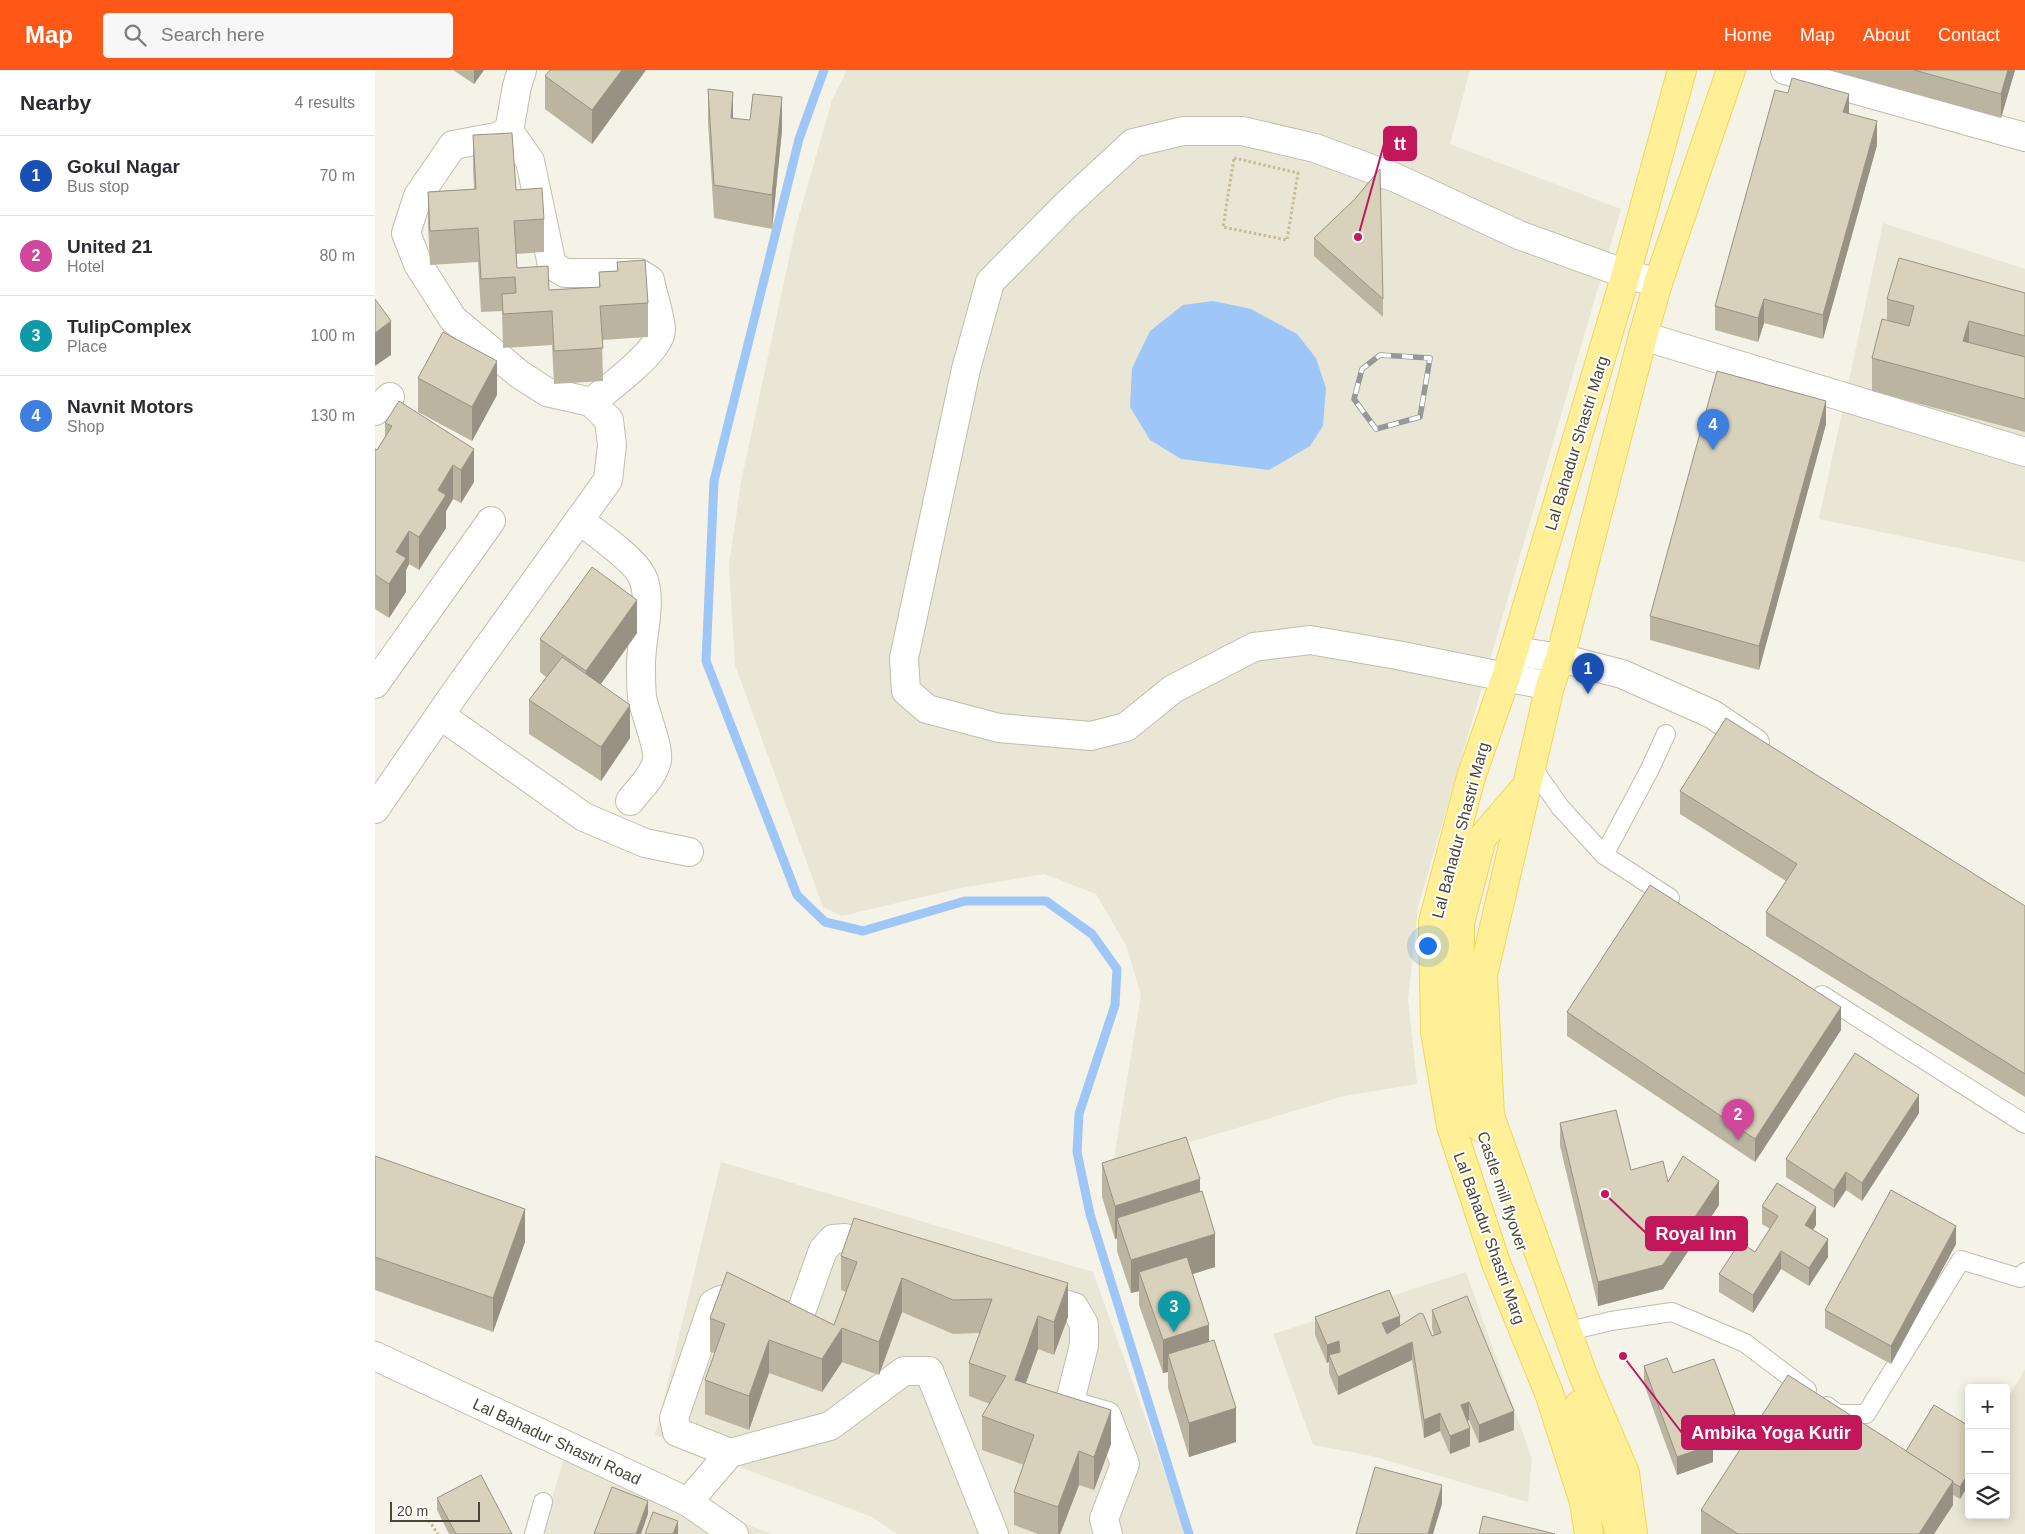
<!DOCTYPE html>
<meta charset="utf-8">
<style>
:root{--surface:#fff;--page:#f7f7f7;--text:#2b2b33;--muted:#7c7c81;--line:#e1e1e2;--accent:#ff5715}
body{margin:0;font-family:Arial,sans-serif;background:var(--page);color:var(--text)}
.controls{position:absolute;right:15px;bottom:15px;display:grid;overflow:hidden;border-radius:5px;box-shadow:0 2px 12px #0003}
.controls button{width:45px;height:45px;display:grid;place-items:center;padding:0;border:0;border-bottom:1px solid var(--line);background:var(--surface);color:var(--text);font:25px sans-serif}
.scale{position:absolute;left:15px;bottom:12px;width:90px;box-sizing:border-box;padding-left:5px;border:2px solid #494435;border-top:0;font-size:14px;line-height:18px;white-space:nowrap;color:#494435;-webkit-text-stroke:4px #fff;paint-order:stroke}
.you{position:absolute;left:1052px;top:875px;width:18px;height:18px;margin:-12px;border:4px solid #fff;border-radius:50%;background:#1a73e8;box-shadow:0 0 0 8px #1a73e833}
.badge{display:grid;place-items:center;width:32px;height:32px;border-radius:50%;background:var(--accent);color:#fff;font-size:16px;font-weight:700}
.pin{position:absolute;translate:-50% -41px;filter:drop-shadow(0 1px 2px #0008)}
.pin::after{content:'';position:absolute;top:26px;width:18px;height:15px;background:inherit;clip-path:polygon(0 0,100% 0,50% 100%)}
.list{margin:0;padding:0;list-style:none}
h2{display:flex;justify-content:space-between;align-items:center;height:65px;margin:0;padding:0 20px;font-size:21px}
h2 small{font-size:16px;font-weight:400;color:var(--muted)}
.list li{display:grid;grid-template-columns:32px 1fr auto;gap:15px;align-items:center;box-sizing:border-box;height:80px;padding:0 20px;border-top:1px solid var(--line)}
.list b{display:block;font-size:19px;white-space:nowrap}
.list p{margin:0;font-size:16px;white-space:nowrap;color:var(--muted)}
.list em{font-size:16px;font-style:normal;color:var(--muted)}
.icon{flex:none;width:28px;height:28px;fill:none;stroke:currentColor;stroke-width:2;stroke-linecap:round;stroke-linejoin:round}
.map{position:relative;flex:none;width:1650px;height:1464px;overflow:hidden}
header{display:flex;align-items:center;gap:30px;box-sizing:border-box;height:70px;padding:0 25px;background:var(--accent);color:#fff}
header strong{font-size:24px}
nav{display:flex;gap:28px;margin-inline-start:auto;font-size:18px}
.search{width:350px;height:45px;background:var(--page);display:flex;align-items:center;gap:12px;box-sizing:border-box;padding:0 18px;border-radius:5px;color:var(--muted);font-size:19px}
main{display:flex}
aside{flex:1;background:var(--surface)}
.map>svg:first-child{display:block}
.residential{fill:#eae6d5}
.water{fill:#9ec7f8}
.lines{fill:none;stroke-linecap:round;stroke-linejoin:round}
.stream{stroke:#9ec7f8;stroke-width:9}
.service-casing{stroke:#c2bda9;stroke-width:20}
.minor-casing{stroke:#c2bda9;stroke-width:30}
.tertiary-casing{stroke:#c2bda9;stroke-width:30}
.primary-casing{stroke:#f0d75a;stroke-width:30}
.path{stroke:#c5bb98;stroke-width:3;stroke-dasharray:2.5 2.5;stroke-linecap:butt}
.service{stroke:#fff;stroke-width:18}
.minor{stroke:#fff;stroke-width:28}
.tertiary{stroke:#fff;stroke-width:28}
.primary{stroke:#ffef97;stroke-width:28}
.rail-casing{stroke:#979797;stroke-width:5.5}
.rail{stroke:#fff;stroke-width:4;stroke-dasharray:11;stroke-linecap:butt}
.wall{fill:#bab4a1}
.shaded-wall{fill:#979283}
.building{fill:#d8d1bb;stroke:#979283}
.labels{text-anchor:middle;stroke-width:4;stroke-linejoin:round;paint-order:stroke}
.street-label{font-size:16px;fill:#494435;stroke:#fff}
.leader{fill:none;stroke:#c2185b;stroke-width:2}
.callout-dot{fill:#c2185b;stroke:#fff;stroke-width:2}
.callout{fill:#c2185b;stroke:#c2185b;stroke-width:2}
.callout-label{font-size:18px;text-anchor:middle;font-weight:bold;fill:#fff}
</style>
<header>
<strong>Map</strong>
<div class="search"><svg class="icon" aria-label="search" viewBox="0 0 24 24"><circle cx="10" cy="10" r="6"/><path d="M15 15l6 6"/></svg>Search here</div>
<nav><a>Home</a><a>Map</a><a>About</a><a>Contact</a></nav>
</header>
<main>
<aside>
<h2>Nearby<small>4 results</small></h2>
<ul class="list">
<li><span class="badge" style="background:#1a4fb4">1</span><div><b>Gokul Nagar</b><p>Bus stop</p></div><em>70 m</em></li>
<li><span class="badge" style="background:#d1479c">2</span><div><b>United 21</b><p>Hotel</p></div><em>80 m</em></li>
<li><span class="badge" style="background:#0f9aa8">3</span><div><b>TulipComplex</b><p>Place</p></div><em>100 m</em></li>
<li><span class="badge" style="background:#3f7fe0">4</span><div><b>Navnit Motors</b><p>Shop</p></div><em>130 m</em></li>
</ul>
</aside>
<div class="map">
<svg width="1650" height="1464" viewBox="0 0 1650 1464">
<rect width="100%" height="100%" fill="#f5f3e7"/>
<g class="residential">
<polygon points="472,0 1095,0 1075,74 1246,139 1043,837 1033,929 1042,1014 969,1026 738,1095 766,925 751,875 721,824 669,804 581,819 467,846 448,837 360,595 354,495 366,412 421,156 457,30"/>
<polygon points="1508,153 1650,199 1650,492 1444,449"/>
<polygon points="346,1092 718,1202 812,1464 522,1464 497,1447 280,1365"/>
<polygon points="1091,1202 1157,1389 1153,1432 997,1386 938,1375 898,1264"/>
<polygon points="1650,1299 1650,1464 1551,1464 1581,1422 1594,1399 1594,1445 1631,1445 1631,1332"/>
<polygon points="190,1384 397,1464 167,1464"/>
</g>
<polygon class="water" points="838,231 876,239 922,264 941,288 951,318 948,356 935,376 894,400 806,389 775,370 755,337 757,298 775,261 808,235"/>
<g class="lines">
<polyline class="stream" points="449,0 424,69 339,411 331,591 422,825 450,852 488,861 590,831 671,831 717,864 742,899 740,935 704,1044 702,1082 715,1144 814,1464"/>
<defs>
<g id="service">
<polyline points="1157,697 1185,737 1229,785 1295,828"/>
<polyline points="1229,785 1274,701 1291,664"/>
<polyline points="1447,925 1650,1054"/>
<polyline points="1194,1261 1236,1251 1297,1242 1370,1273 1432,1320"/>
<polyline points="1452,1336 1463,1344 1491,1344 1586,1190 1645,1208 1650,1202"/>
<polyline points="159,1464 168,1432"/>
</g>
<g id="minor">
<polyline points="1410,0 1650,67"/>
<path d="M134 61 155 91 177 195 190 203H264L275 210C278 226 285 244 286 260 287 279 232 320 216 332"/>
<polyline points="1268,266 1650,382"/>
<polyline points="0,341 15,327"/>
<path d="M204 450C221 463 258 488 267 506 279 530 265 570 266 597 266 607 266 617 267 627 270 644 284 676 282 690 279 706 264 719 255 731"/>
<polyline points="1139,581 1185,588 1247,604 1337,644 1380,673"/>
<polyline points="0,614 116,451"/>
<polyline points="1175,616 1022,585 935,570 879,577 798,619 751,657 716,666 624,658 552,639 531,621 529,588 591,299 615,212 692,134 758,73 808,61 867,61 940,78 1021,108 1144,165 1251,204 1283,213"/>
<polyline points="65,645 209,747 270,773 314,782"/>
<polyline points="0,739 80,623 233,410 237,375 234,350 216,332 172,322 144,304 78,249 43,194 31,163 43,126 78,75 121,67 134,61 142,16 147,0"/>
<polyline points="658,1225 699,1237 709,1254 709,1275 694,1335 732,1346 750,1394 729,1449 733,1464"/>
<path d="M355 1383 302 1362 299 1348 338 1234C362 1217 390 1244 415 1246 419 1246 423 1243 426 1242L448 1180 458 1169 470 1168 506 1179"/>
<polyline points="313,1432 355,1383 455,1356 529,1301 554,1301 619,1464"/>
</g>
<polyline id="tertiary" points="0,1286 313,1432 359,1464"/>
<g id="primary">
<polyline points="1106,1058 1095,1027 1084,970 1085,853 1107,768 1148,720"/>
<polyline points="1204,1335 1245,1463"/>
<polyline points="1214,1464 1209,1432 1174,1323 1121,1193 1076,1056 1060,962 1058,852 1096,707 1131,607 1251,204 1307,0"/>
<polyline points="1258,1464 1250,1403 1208,1305 1115,1046 1108,905 1175,616 1185,588 1268,266 1283,213 1356,0"/>
</g>
</defs>
<use href="#service" class="service-casing"/>
<use href="#minor" class="minor-casing"/>
<use href="#tertiary" class="tertiary-casing"/>
<use href="#primary" class="primary-casing"/>
<g class="path">
<polygon points="859,88 923,103 912,170 848,157"/>
<polyline points="48,1442 63,1464"/>
</g>
<use href="#service" class="service"/>
<use href="#minor" class="minor"/>
<use href="#tertiary" class="tertiary"/>
<use href="#primary" class="primary"/>
<defs>
<polygon id="rail" points="1005,285 1055,288 1045,347 1001,359 979,329 987,299"/>
</defs>
<use href="#rail" class="rail-casing"/>
<use href="#rail" class="rail"/>
</g>
<g class="wall">
<polygon points="78,0 109,0 99,14"/>
<polygon points="271,0 217,74 170,39 170,6"/>
<polygon points="1453,0 1640,0 1626,48"/>
<polygon points="333,19 358,48 407,60 397,159 339,148 333,52"/>
<polygon points="1474,44 1502,75 1448,269 1389,253 1383,272 1340,260 1340,236"/>
<polygon points="98,65 141,120 169,149 169,182 141,184 142,198 174,220 224,217 224,202 242,201 242,192 273,233 273,267 227,270 228,311 179,314 177,275 128,278 127,241 106,242 103,192 55,195 53,155 53,122 99,119 98,99"/>
<polygon points="939,168 1008,229 1008,247 939,186"/>
<polygon points="1650,223 1650,362 1497,321 1497,288 1512,250 1512,229"/>
<polygon points="43,308 122,325 97,371 43,342"/>
<polygon points="24,331 99,412 86,433 78,429 71,441 71,458 44,500 34,494 31,500 31,522 14,548 0,539 0,379 2,380 10,367 10,353"/>
<polygon points="1451,354 1384,600 1275,570 1275,546"/>
<polygon points="262,563 226,614 255,668 226,711 154,664 154,630 171,607 165,602 165,569"/>
<polygon points="1305,721 1650,836 1650,1027 1391,866 1391,842 1411,811 1305,744"/>
<polygon points="1192,942 1466,960 1380,1092 1192,966"/>
<polygon points="1544,1043 1487,1131 1471,1120 1459,1138 1411,1107 1411,1089"/>
<polygon points="1185,1053 1256,1100 1293,1112 1344,1135 1288,1219 1223,1236 1185,1076"/>
<polygon points="0,1086 150,1172 118,1262 0,1220"/>
<polygon points="727,1093 825,1122 840,1197 818,1204 834,1271 861,1372 814,1387 793,1318 793,1302 788,1303 764,1235 764,1221 756,1223 742,1181 742,1168 740,1169 727,1127"/>
<polygon points="1387,1136 1441,1155 1438,1160 1453,1187 1434,1216 1406,1199 1378,1243 1344,1222 1344,1204 1380,1182 1395,1159 1387,1154"/>
<polygon points="1581,1174 1516,1294 1450,1258 1450,1240"/>
<polygon points="466,1186 693,1247 679,1285 663,1279 651,1313 736,1374 719,1420 704,1415 685,1464 663,1464 639,1455 639,1422 649,1395 607,1380 607,1346 615,1334 594,1326 594,1293 605,1263 578,1264 527,1242 504,1305 467,1292 447,1322 394,1303 374,1360 330,1344 330,1310 340,1283 335,1282 335,1248 459,1255 471,1222 466,1220"/>
<polygon points="1057,1240 1139,1360 1104,1373 1094,1350 1092,1351 1095,1376 1075,1384 1065,1361 1049,1368 1037,1290 963,1325 954,1303 954,1292 952,1293 940,1265 940,1247 1025,1256 1057,1266 1059,1265 1057,1258"/>
<polygon points="1269,1296 1298,1303 1360,1362 1337,1370 1338,1392 1302,1405 1269,1314"/>
<polygon points="1594,1356 1594,1414 1585,1429 1578,1425 1578,1435 1559,1464 1326,1464 1326,1440 1531,1381"/>
<polygon points="62,1428 137,1464 74,1464 62,1440"/>
</g>
<g class="shaded-wall">
<polygon points="99,0 109,0 99,14"/>
<polygon points="247,0 271,0 217,74 217,40"/>
<polygon points="1633,0 1640,0 1626,48 1626,24"/>
<polygon points="358,22 358,55 356,48"/>
<polygon points="1474,24 1474,47 1468,42"/>
<polygon points="407,27 407,60 397,159 397,125"/>
<polygon points="1502,51 1502,75 1448,269 1448,245"/>
<polygon points="1389,229 1389,253 1383,272 1383,248"/>
<polygon points="16,251 16,285 0,296 0,263"/>
<polygon points="1594,251 1594,285 1588,271"/>
<polygon points="122,291 122,325 97,371 97,337"/>
<polygon points="1451,331 1451,354 1384,600 1384,576"/>
<polygon points="99,379 99,412 86,433 86,400"/>
<polygon points="78,395 78,429 71,441 71,458 44,500 44,467 63,420"/>
<polygon points="34,461 34,494 31,500 31,522 14,548 14,514 21,482"/>
<polygon points="262,530 262,563 211,635 211,601"/>
<polygon points="255,635 255,668 226,711 226,677"/>
<polygon points="1466,937 1466,960 1380,1092 1380,1069"/>
<polygon points="1544,1025 1544,1043 1487,1131 1487,1113"/>
<polygon points="1471,1102 1471,1120 1459,1138 1459,1120"/>
<polygon points="825,1109 825,1143 742,1148 742,1168 740,1169 740,1136"/>
<polygon points="1344,1111 1344,1135 1288,1219 1223,1236 1223,1212"/>
<polygon points="1441,1137 1441,1155 1430,1173 1430,1155"/>
<polygon points="150,1139 150,1172 118,1262 118,1228"/>
<polygon points="1581,1156 1581,1174 1516,1294 1516,1276"/>
<polygon points="840,1164 840,1197 770,1219 764,1202 764,1221 756,1223 756,1190"/>
<polygon points="1453,1169 1453,1187 1434,1216 1434,1198"/>
<polygon points="1406,1181 1406,1199 1378,1243 1378,1225"/>
<polygon points="527,1208 527,1242 504,1305 504,1272"/>
<polygon points="693,1213 693,1247 679,1285 679,1252"/>
<polygon points="663,1246 663,1279 640,1343 640,1310"/>
<polygon points="1025,1246 1025,1264 1007,1271 1007,1253"/>
<polygon points="834,1255 834,1289 793,1284 793,1302 788,1303 788,1270"/>
<polygon points="467,1258 467,1292 447,1322 447,1289"/>
<polygon points="394,1270 394,1303 374,1360 374,1326"/>
<polygon points="964,1271 964,1289 954,1285 954,1292 952,1293 952,1275"/>
<polygon points="1037,1272 1037,1290 963,1325 963,1307"/>
<polygon points="1094,1332 1094,1350 1086,1353 1086,1335"/>
<polygon points="861,1338 861,1372 814,1387 814,1353"/>
<polygon points="736,1340 736,1374 719,1420 719,1387"/>
<polygon points="1139,1341 1139,1360 1104,1373 1104,1355"/>
<polygon points="1065,1343 1065,1361 1049,1368 1049,1350"/>
<polygon points="1360,1344 1360,1362 1331,1372 1331,1354"/>
<polygon points="1095,1358 1095,1376 1075,1384 1075,1366"/>
<polygon points="1338,1374 1338,1392 1302,1405 1302,1387"/>
<polygon points="704,1381 704,1415 685,1464 683,1464 683,1437"/>
<polygon points="1594,1402 1594,1414 1585,1429 1585,1417"/>
<polygon points="1578,1411 1578,1435 1559,1464 1544,1464"/>
<polygon points="1067,1415 1067,1434 1058,1464 1053,1464"/>
<polygon points="273,1431 273,1444 266,1464 261,1464"/>
<polygon points="303,1451 303,1464 298,1464"/>
</g>
<g class="building">
<polygon points="175,0 247,0 217,40 170,6"/>
<polygon points="1539,0 1633,0 1626,24"/>
<polygon points="1417,8 1474,24 1468,42 1502,51 1448,245 1389,229 1383,248 1340,236 1400,20 1413,23"/>
<polygon points="333,19 358,22 356,48 375,50 378,24 407,27 397,125 339,115"/>
<polygon points="137,63 141,120 167,118 169,149 139,151 142,198 173,196 174,220 225,217 224,202 243,201 242,192 270,190 273,233 225,236 228,278 179,281 177,241 128,244 127,224 141,223 140,207 106,209 103,158 55,161 53,122 101,119 98,65"/>
<polygon points="1005,99 1008,229 939,168 979,130"/>
<polygon points="1524,188 1650,223 1650,266 1594,251 1588,271 1650,287 1650,329 1497,288 1507,249 1534,256 1539,236 1512,229"/>
<polygon points="0,229 16,251 0,263"/>
<polygon points="68,262 122,291 97,337 43,308"/>
<polygon points="1342,301 1451,331 1384,576 1275,546"/>
<polygon points="24,331 99,379 86,400 78,395 63,420 71,425 44,467 34,461 21,482 31,488 14,514 0,505 0,379 2,380 17,356 10,353"/>
<polygon points="217,497 262,530 211,601 165,569"/>
<polygon points="187,587 255,635 226,677 154,630"/>
<polygon points="1351,648 1650,836 1650,1004 1391,842 1422,794 1305,721"/>
<polygon points="1275,815 1466,937 1380,1069 1192,942"/>
<polygon points="1480,983 1544,1025 1487,1113 1471,1102 1459,1120 1411,1089"/>
<polygon points="1241,1040 1256,1100 1288,1091 1293,1112 1308,1086 1344,1111 1288,1195 1223,1212 1185,1053"/>
<polygon points="811,1067 825,1109 740,1136 727,1093"/>
<polygon points="0,1086 150,1139 118,1228 0,1187"/>
<polygon points="1402,1113 1441,1137 1430,1155 1453,1169 1434,1198 1406,1181 1378,1225 1344,1204 1365,1172 1380,1182 1403,1146 1387,1136"/>
<polygon points="1516,1120 1581,1156 1516,1276 1450,1240"/>
<polygon points="827,1121 840,1164 756,1190 742,1148"/>
<polygon points="479,1148 693,1213 679,1252 663,1246 640,1310 736,1340 719,1387 704,1381 683,1437 639,1422 659,1365 607,1346 631,1306 594,1293 617,1229 578,1230 527,1208 504,1272 467,1258 447,1289 394,1270 374,1326 330,1310 350,1254 335,1248 352,1202 459,1255 482,1192 466,1186"/>
<polygon points="812,1187 834,1255 788,1270 764,1202"/>
<polygon points="1014,1220 1025,1246 1007,1253 1012,1264 1045,1243 1048,1244 1057,1266 1066,1263 1057,1240 1092,1226 1139,1341 1104,1355 1094,1332 1086,1335 1095,1358 1075,1366 1065,1343 1049,1350 1037,1272 963,1307 954,1285 965,1282 964,1271 952,1275 940,1247"/>
<polygon points="839,1270 861,1338 814,1353 793,1284"/>
<polygon points="1292,1288 1298,1303 1339,1289 1360,1344 1331,1354 1338,1374 1302,1387 1269,1296"/>
<polygon points="1413,1305 1578,1411 1544,1464 1363,1464 1326,1440"/>
<polygon points="1559,1335 1594,1356 1594,1402 1585,1417 1578,1413 1578,1411 1531,1381"/>
<polygon points="1000,1397 1067,1415 1053,1464 981,1464"/>
<polygon points="106,1405 137,1464 81,1464 62,1428"/>
<polygon points="237,1417 273,1431 261,1464 219,1464"/>
<polygon points="278,1442 303,1451 298,1464 270,1464"/>
<polygon points="1108,1446 1180,1464 1104,1464"/>
</g>
<g class="labels">
<g class="street-label">
<text transform="translate(1201 373) rotate(-73)" y="6">Lal Bahadur Shastri Marg</text>
<text transform="translate(1085 760) rotate(-75)" y="6">Lal Bahadur Shastri Marg</text>
<text transform="translate(1128 1121) rotate(71)" y="6">Castle mill flyover</text>
<text transform="translate(1115 1168) rotate(70)" y="6">Lal Bahadur Shastri Marg</text>
<text transform="translate(182 1371) rotate(25)" y="6">Lal Bahadur Shastri Road</text>
</g>
</g>
<path class="leader" d="M983 167L1009 74M1230 1124L1271 1163M1248 1286L1307 1363"/>
<g class="callout-dot">
<circle cx="983" cy="167" r="5"/>
<circle cx="1230" cy="1124" r="5"/>
<circle cx="1248" cy="1286" r="5"/>
</g>
<g class="callout">
<rect x="1009" y="57" width="32" height="33" rx="5"/>
<rect x="1271" y="1147" width="101" height="33" rx="5"/>
<rect x="1307" y="1346" width="179" height="33" rx="5"/>
</g>
<g class="callout-label">
<text x="1025" y="80">tt</text>
<text x="1321" y="1170">Royal Inn</text>
<text x="1396" y="1369">Ambika Yoga Kutir</text>
</g>
</svg>
<div class="controls">
<button>+</button>
<button>−</button>
<button><svg class="icon" aria-label="layers" viewBox="0 0 24 24"><path d="M12 4l9 5-9 5-9-5zM3 14l9 5 9-5"/></svg></button>
</div>
<div class="scale">20 m</div>
<div class="you"></div>
<div class="pin badge" style="left:1213px;top:624px;background:#1a4fb4">1</div>
<div class="pin badge" style="left:1363px;top:1070px;background:#d1479c">2</div>
<div class="pin badge" style="left:799px;top:1262px;background:#0f9aa8">3</div>
<div class="pin badge" style="left:1338px;top:380px;background:#3f7fe0">4</div>
</div>
</main>
